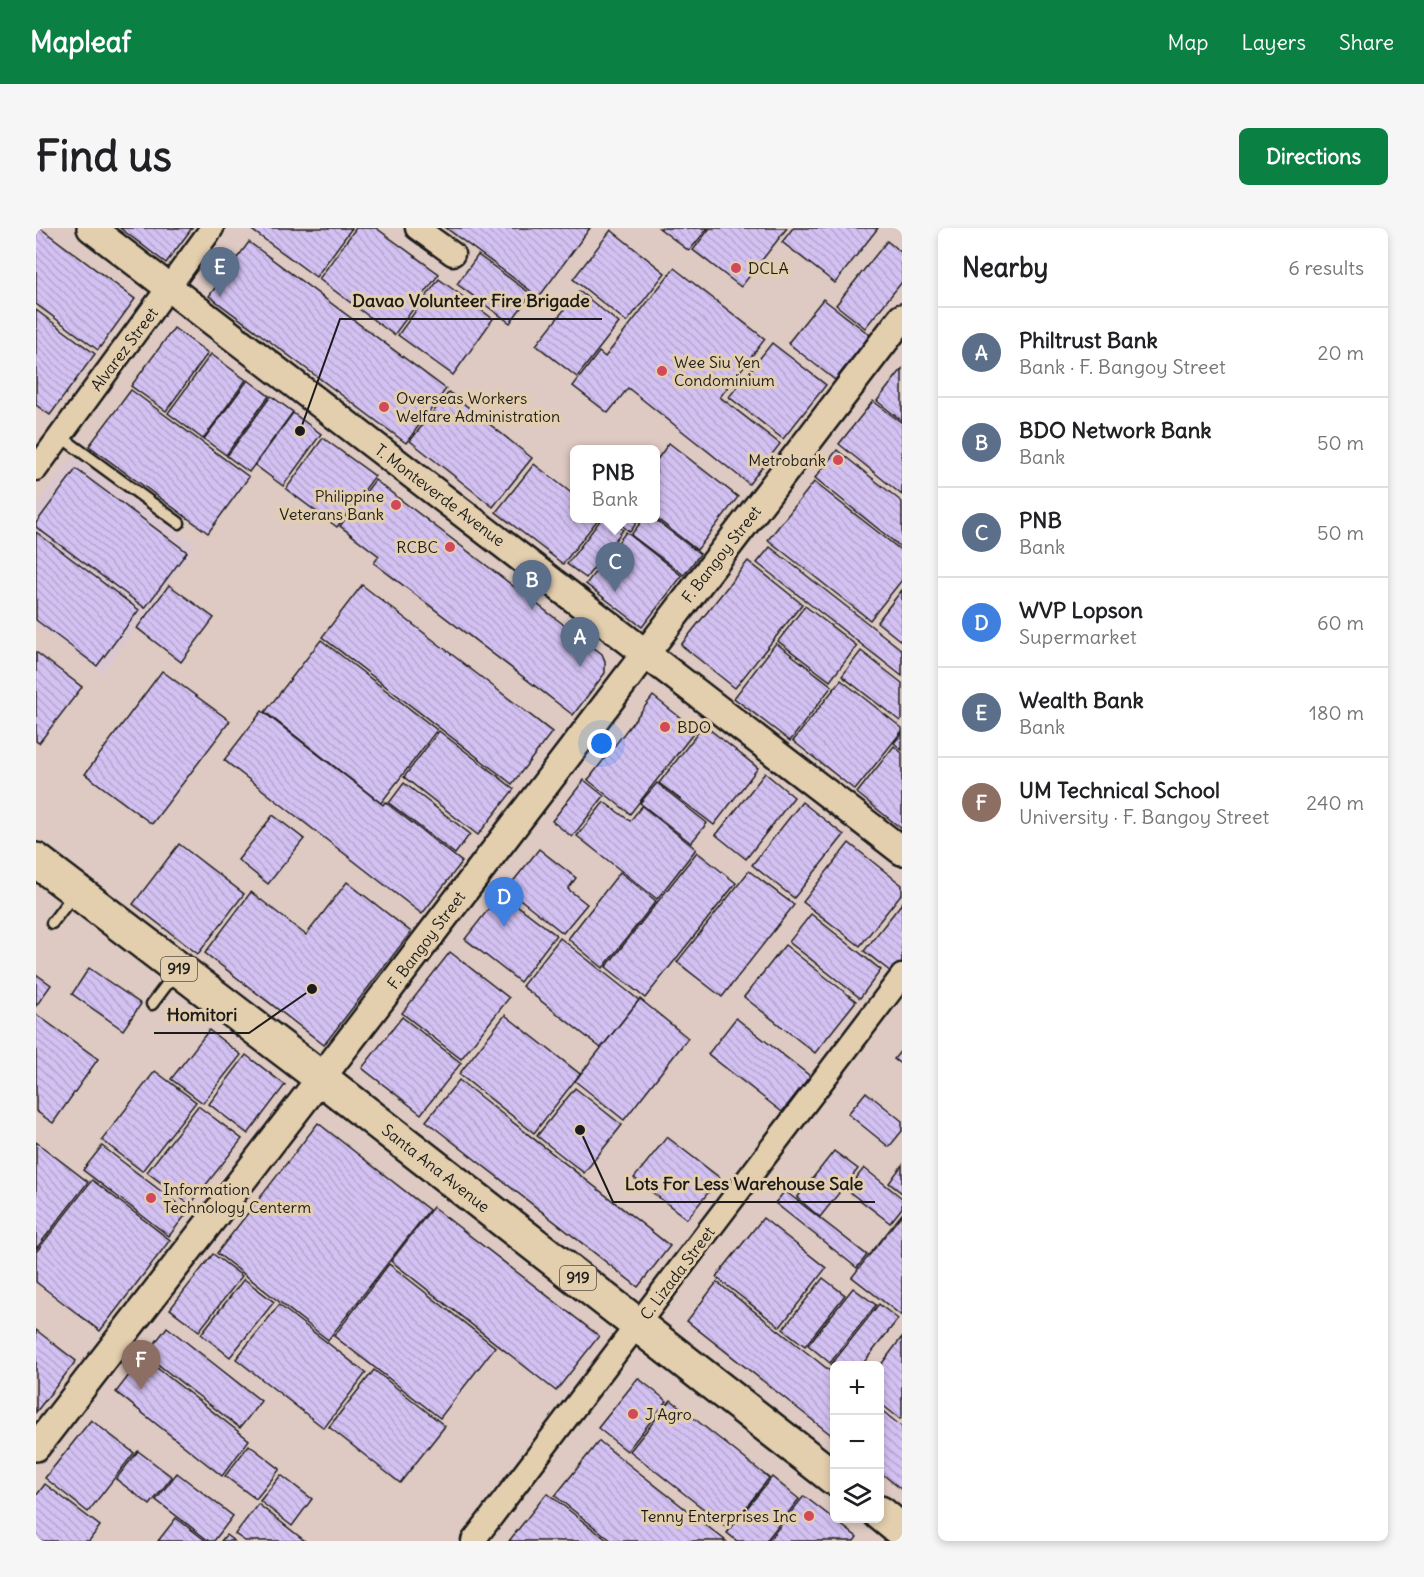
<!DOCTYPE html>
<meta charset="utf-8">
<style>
:root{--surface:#fff;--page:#f6f6f6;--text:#202124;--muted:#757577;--line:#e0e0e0;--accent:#0b8043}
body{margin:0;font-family:Delius,sans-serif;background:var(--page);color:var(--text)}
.controls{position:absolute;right:18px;bottom:18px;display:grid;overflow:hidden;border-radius:9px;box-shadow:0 3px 9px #0003}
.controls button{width:54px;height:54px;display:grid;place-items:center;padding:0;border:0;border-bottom:2px solid var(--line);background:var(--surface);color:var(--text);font:30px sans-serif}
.you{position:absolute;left:566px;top:516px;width:21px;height:21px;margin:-15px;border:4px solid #fff;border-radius:50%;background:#1a73e8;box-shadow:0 0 0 9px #1a73e833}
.badge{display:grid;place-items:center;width:39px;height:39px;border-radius:50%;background:var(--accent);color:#fff;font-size:20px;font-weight:700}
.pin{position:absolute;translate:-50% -50px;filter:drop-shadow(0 2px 3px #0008)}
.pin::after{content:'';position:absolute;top:32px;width:21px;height:18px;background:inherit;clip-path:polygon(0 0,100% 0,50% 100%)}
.popup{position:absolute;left:534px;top:217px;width:90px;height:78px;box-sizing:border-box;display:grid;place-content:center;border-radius:9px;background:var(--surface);filter:drop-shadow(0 2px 4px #0005);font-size:20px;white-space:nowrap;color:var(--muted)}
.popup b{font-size:22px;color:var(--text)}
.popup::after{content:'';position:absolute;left:50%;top:100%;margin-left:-12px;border:12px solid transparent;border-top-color:var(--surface)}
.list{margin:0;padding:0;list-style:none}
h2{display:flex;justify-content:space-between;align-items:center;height:78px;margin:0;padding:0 24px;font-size:26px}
h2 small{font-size:20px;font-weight:400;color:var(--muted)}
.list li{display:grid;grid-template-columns:39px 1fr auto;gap:18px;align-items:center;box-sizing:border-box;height:90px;padding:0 24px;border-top:2px solid var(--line)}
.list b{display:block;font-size:22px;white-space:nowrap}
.list p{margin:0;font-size:20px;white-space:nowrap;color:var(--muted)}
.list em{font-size:20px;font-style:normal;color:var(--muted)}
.icon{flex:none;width:33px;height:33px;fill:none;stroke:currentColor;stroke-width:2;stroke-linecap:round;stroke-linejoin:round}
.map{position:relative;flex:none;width:866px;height:1313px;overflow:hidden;border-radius:9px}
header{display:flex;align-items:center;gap:36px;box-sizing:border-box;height:84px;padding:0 30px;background:var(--accent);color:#fff}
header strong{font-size:28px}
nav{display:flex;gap:33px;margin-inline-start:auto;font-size:21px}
.intro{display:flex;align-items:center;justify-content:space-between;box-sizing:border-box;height:144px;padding:0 36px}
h1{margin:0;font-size:42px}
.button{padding:15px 27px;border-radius:9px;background:var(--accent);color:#fff;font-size:21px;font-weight:700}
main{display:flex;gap:36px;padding:0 36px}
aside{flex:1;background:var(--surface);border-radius:9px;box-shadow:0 3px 9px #0003}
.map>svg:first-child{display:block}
.built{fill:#dbc7d0}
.building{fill:url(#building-back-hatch);stroke:#1c1c1c;stroke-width:1.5}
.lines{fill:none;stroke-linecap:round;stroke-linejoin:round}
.service-casing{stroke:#1c1c1c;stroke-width:15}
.minor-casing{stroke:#1c1c1c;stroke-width:27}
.tertiary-casing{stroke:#1c1c1c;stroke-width:32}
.primary-casing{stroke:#1c1c1c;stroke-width:38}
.service{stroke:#e3cead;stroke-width:10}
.minor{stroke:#e3cead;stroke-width:22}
.tertiary{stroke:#e3cead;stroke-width:27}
.primary{stroke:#e3cead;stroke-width:33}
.poi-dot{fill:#d1495b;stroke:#e3cead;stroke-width:2}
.labels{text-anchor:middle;stroke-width:6;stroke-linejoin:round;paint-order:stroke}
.shield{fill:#e3cead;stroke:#585148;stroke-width:1.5}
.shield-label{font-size:15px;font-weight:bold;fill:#1c1c1c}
.poi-label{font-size:16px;fill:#1c1c1c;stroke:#e3cead;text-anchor:start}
.street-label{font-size:16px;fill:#1c1c1c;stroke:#e3cead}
.leader{fill:none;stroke:#1c1c1c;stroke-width:2}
.callout-dot{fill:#1c1c1c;stroke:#e3cead;stroke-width:2}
.callout-label{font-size:18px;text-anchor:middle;font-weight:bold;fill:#1c1c1c;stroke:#e3cead;stroke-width:6;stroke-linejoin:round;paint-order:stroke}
</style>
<header>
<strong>Mapleaf</strong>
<nav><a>Map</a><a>Layers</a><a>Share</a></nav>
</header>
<div class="intro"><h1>Find us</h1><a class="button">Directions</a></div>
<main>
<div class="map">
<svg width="866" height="1313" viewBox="0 0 866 1313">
<defs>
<pattern id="building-back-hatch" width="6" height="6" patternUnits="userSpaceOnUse" patternTransform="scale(1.5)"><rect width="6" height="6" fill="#d3c1f2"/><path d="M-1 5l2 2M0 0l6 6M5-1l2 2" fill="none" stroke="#b5a5cf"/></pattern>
</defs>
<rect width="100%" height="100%" fill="#decac2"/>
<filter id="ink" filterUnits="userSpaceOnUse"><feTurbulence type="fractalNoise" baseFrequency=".0167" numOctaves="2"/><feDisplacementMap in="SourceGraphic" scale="12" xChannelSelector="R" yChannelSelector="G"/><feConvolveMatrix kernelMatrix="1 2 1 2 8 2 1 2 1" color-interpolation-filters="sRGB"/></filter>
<g filter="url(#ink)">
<polygon class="built" points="37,228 160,317 67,445 0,397 0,279"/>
<g class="building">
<polygon points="0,0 4,0 99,71 62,122 0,76"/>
<polygon points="84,0 156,0 130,35"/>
<polygon points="213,0 316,0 280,49"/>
<polygon points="320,0 340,0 403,46 358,107 283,51"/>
<polygon points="410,0 554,0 503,69"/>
<polygon points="623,0 672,0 653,23"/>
<polygon points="674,0 751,0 705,59 657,22"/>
<polygon points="757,0 842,0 799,55 746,14"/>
<polygon points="575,2 629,45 591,94 537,51"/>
<polygon points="851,13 866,25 866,54 829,100 800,77"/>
<polygon points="213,14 410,161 370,215 173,68"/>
<polygon points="442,27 495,66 474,95 421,56"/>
<polygon points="638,40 729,111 684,169 744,216 713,256 592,160 572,185 537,158 563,124 569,129"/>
<polygon points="403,51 457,91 417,147 362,107"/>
<polygon points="543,63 583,95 541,149 500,117"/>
<polygon points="787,71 834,107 799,152 752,115"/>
<polygon points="0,82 59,126 14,187 0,177"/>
<polygon points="138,100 172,125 130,183 95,158"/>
<polygon points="736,115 790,157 747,211 693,169"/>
<polygon points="175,126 210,152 167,211 132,185"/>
<polygon points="866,141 866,193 841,173"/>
<polygon points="212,152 233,168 190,227 168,211"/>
<polygon points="95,162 213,249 172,305 53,218"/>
<polygon points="413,164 496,230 457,279 374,213"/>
<polygon points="235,168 257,184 213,244 191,228"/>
<polygon points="837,173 866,195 866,267 803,216"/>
<polygon points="257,185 285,206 247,258 219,237"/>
<polygon points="287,210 339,248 301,299 250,261"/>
<polygon points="633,215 702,269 661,322 620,290 620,233"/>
<polygon points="801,222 866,274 866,320 779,250"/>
<polygon points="498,236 538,267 538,290 563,290 527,336 460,284"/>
<polygon points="40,241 151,324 109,380 0,299 0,295"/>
<polygon points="339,252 566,426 569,433 569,445 537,487 338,335 343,328 304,298"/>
<polygon points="778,254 866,323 866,352 834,392 732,312"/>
<polygon points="566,290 572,290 587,302 550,350 531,336"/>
<polygon points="577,290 604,290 594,304"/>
<polygon points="608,290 617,290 664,326 648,347 595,307"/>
<polygon points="0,304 103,382 61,438 0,392"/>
<polygon points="590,304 646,348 606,399 550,356"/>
<polygon points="734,319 866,422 866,448 721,335"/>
<polygon points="712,333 766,376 699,460 645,417"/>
<polygon points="133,357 178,390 145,434 101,400"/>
<polygon points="326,357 516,504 476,556 286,409"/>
<polygon points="866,362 866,414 841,394"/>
<polygon points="769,378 821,418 794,453 742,413"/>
<polygon points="285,412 401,502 345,575 229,484"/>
<polygon points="740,415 796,458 754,513 698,470"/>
<polygon points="825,423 866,455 866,490 864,493 806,448"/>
<polygon points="0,424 46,459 3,515 0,513"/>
<polygon points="126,443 194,493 116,596 49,546"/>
<polygon points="805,452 866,500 866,503 819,562 757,513"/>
<polygon points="617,468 660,502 594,586 552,552"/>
<polygon points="226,483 347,577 349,574 426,634 386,686 188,532"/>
<polygon points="668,497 722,540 678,597 623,555"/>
<polygon points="403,503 478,561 442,607 368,549"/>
<polygon points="866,505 866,522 858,515"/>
<polygon points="858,518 866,525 866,601 821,565"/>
<polygon points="729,545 758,569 710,631 680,607"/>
<polygon points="548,552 568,568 536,609 516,593"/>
<polygon points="368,555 434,606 419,626 353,575"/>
<polygon points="621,555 671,595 655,615 604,575"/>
<polygon points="568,574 594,593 606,578 660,621 621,671 541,608"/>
<polygon points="766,574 808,607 758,670 716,637"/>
<polygon points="237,587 268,611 232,656 202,632"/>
<polygon points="813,615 866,657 866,665 824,718 767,674"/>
<polygon points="143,616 208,666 162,726 97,676"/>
<polygon points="503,621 540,650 532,661 551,676 527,705 471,661"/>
<polygon points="661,624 700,655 609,770 570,739"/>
<polygon points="713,643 758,677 686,769 641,734"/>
<polygon points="584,644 620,673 567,740 532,711"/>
<polygon points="311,654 375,704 288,817 169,725 215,664 270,707"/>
<polygon points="465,665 520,707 484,754 429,711"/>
<polygon points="866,675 866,737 859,747 828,723"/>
<polygon points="775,686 845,742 824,770 753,714"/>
<polygon points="524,710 603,772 565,820 486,758"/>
<polygon points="749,717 820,773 779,825 708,769"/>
<polygon points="414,724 473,770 425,831 366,785"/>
<polygon points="53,740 105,776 87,802 36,766"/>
<polygon points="0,746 15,757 0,778"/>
<polygon points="604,771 652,810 588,892 539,853"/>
<polygon points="0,786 62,831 17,895 0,883"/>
<polygon points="469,787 544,846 498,905 423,846"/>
<polygon points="366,789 425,835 385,886 326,840"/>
<polygon points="700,790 774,848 746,884 672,826"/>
<polygon points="173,802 205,827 167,875 135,851"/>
<polygon points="866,821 866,837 858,831"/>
<polygon points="210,827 249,857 212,906 173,876"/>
<polygon points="119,843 160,874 106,943 66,912"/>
<polygon points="423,852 634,1018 602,1059 390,893"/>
<polygon points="539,860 586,897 548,945 501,908"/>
<polygon points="830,864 866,893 866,903 853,919 812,886"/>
<polygon points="162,878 206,911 154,977 111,944"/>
<polygon points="282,895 393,982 292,1112 181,1025"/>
<polygon points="631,909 684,950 651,991 598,950"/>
<polygon points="0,914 52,954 0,1021"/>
<polygon points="66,918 152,984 133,1008 47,942"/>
<polygon points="798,923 822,941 784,989 761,970"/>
<polygon points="866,937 866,965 853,955"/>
<polygon points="828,940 866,970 866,980 854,995 811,962"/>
<polygon points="56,952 134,1012 64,1103 0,1054 0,1024"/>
<polygon points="749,963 831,1027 821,1040 739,975"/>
<polygon points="397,979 563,1108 520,1163 355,1033"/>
<polygon points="866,986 866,1088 816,1049"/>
<polygon points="727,990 790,1040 744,1099 680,1049"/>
<polygon points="177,1026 206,1048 163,1103 134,1081"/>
<polygon points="353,1036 459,1119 404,1190 298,1108"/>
<polygon points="787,1050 809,1067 769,1118 747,1101"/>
<polygon points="208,1051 238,1074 194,1129 165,1106"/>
<polygon points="681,1054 798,1146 798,1209 651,1093"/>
<polygon points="817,1060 840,1077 794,1135 772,1117"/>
<polygon points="843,1076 862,1091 825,1138 798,1138 798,1140 795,1137"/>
<polygon points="243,1077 330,1145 288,1200 200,1131"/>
<polygon points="131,1099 225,1173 204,1200 110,1127"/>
<polygon points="0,1102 40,1133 0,1184"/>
<polygon points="866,1109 866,1188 864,1191 844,1175 844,1138"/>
<polygon points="107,1129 213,1212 186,1248 80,1164"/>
<polygon points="338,1142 409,1198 364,1255 293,1199"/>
<polygon points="602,1150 631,1173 591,1223 562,1200"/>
<polygon points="635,1172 733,1250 693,1301 594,1223"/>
<polygon points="844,1181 866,1199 866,1262 844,1244"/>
<polygon points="55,1192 98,1225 52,1284 9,1250"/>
<polygon points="563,1213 690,1313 576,1313 519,1268"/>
<polygon points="213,1217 244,1241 220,1271 189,1248"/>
<polygon points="102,1223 136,1249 114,1277 80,1251"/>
<polygon points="141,1245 197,1288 178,1313 173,1313 120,1272"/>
<polygon points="245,1247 276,1271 256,1298 224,1273"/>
<polygon points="736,1249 763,1271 730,1313 701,1313 691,1305"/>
<polygon points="9,1256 64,1298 53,1313 0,1313 0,1268"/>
<polygon points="511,1265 572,1313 473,1313"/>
<polygon points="768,1268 821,1309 818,1313 732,1313"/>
<polygon points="222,1276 269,1313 209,1313 199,1306"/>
<polygon points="140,1290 170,1313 122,1313"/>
<polygon points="190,1307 198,1313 185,1313"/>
</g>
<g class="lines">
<defs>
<g id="service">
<polyline points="24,208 143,295"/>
<polyline points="16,695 38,666"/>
<polyline points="116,776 141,743"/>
</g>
<g id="minor">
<polyline points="381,0 417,26"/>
<polyline points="0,241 176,0"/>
<polyline points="437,1313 866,748"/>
</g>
<g id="tertiary">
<polyline points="55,0 609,425 866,623"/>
<polyline points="0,1219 285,850 866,90"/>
</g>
<g id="primary">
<polyline points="0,632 285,850 798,1250"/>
<polyline points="844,1285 866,1303"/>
</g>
</defs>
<use href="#service" class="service-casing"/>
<use href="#minor" class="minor-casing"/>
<use href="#tertiary" class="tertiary-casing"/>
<use href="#primary" class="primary-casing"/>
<use href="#service" class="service"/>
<use href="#minor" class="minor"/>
<use href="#tertiary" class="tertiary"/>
<use href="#primary" class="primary"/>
</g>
</g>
<g class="poi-dot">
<circle cx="700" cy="40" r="6"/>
<circle cx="626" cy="143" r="6"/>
<circle cx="348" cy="179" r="6"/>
<circle cx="802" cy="232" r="6"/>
<circle cx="360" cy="277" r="6"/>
<circle cx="414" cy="319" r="6"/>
<circle cx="629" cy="499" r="6"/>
<circle cx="115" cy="970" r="6"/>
<circle cx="597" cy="1186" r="6"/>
<circle cx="773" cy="1288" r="6"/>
</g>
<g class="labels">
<g class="shield">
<rect x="125" y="729" width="36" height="24" rx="4.5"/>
<rect x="524" y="1038" width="36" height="24" rx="4.5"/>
</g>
<g class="shield-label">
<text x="143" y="746">919</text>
<text x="542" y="1055">919</text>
</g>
<g class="poi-label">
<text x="712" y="46">DCLA</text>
<text x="638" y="140">Wee Siu Yen<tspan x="638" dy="18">Condominium</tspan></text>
<text x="360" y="176">Overseas Workers<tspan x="360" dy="18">Welfare Administration</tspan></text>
<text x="790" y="238" text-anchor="end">Metrobank</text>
<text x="348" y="274" text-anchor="end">Philippine<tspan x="348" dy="18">Veterans Bank</tspan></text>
<text x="402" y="325" text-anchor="end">RCBC</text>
<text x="641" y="505">BDO</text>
<text x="127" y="967">Information<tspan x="127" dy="18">Technology Centerm</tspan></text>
<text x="609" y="1192">J Agro</text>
<text x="761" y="1294" text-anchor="end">Tenny Enterprises Inc</text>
</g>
<g class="street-label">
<text transform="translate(88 121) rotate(-53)" y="6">Alvarez Street</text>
<text transform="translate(404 267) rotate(37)" y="6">T. Monteverde Avenue</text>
<text transform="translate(685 326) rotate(-52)" y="6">F. Bangoy Street</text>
<text transform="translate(390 712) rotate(-53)" y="6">F. Bangoy Street</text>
<text transform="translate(400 940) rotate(38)" y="6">Santa Ana Avenue</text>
<text transform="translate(641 1045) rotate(-53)" y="6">C. Lizada Street</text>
</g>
</g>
<path class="leader" d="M264 203L304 91H566M276 761L213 805H118M544 902L577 974H839"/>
<g class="callout-dot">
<circle cx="264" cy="203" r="6"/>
<circle cx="276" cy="761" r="6"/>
<circle cx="544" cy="902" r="6"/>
</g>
<g class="callout-label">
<text x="435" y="79">Davao Volunteer Fire Brigade</text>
<text x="166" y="793">Homitori</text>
<text x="708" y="962">Lots For Less Warehouse Sale</text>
</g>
</svg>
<div class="controls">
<button>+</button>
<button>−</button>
<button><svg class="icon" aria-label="layers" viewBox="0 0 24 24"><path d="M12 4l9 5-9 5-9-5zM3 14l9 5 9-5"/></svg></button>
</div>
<div class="you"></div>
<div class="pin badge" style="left:544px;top:439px;background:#5c6f8a">A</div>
<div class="pin badge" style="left:496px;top:382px;background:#5c6f8a">B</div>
<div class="pin badge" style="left:579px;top:364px;background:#5c6f8a">C</div>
<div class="popup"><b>PNB</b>Bank</div>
<div class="pin badge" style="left:468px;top:699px;background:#3f7fe0">D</div>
<div class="pin badge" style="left:184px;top:69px;background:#5c6f8a">E</div>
<div class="pin badge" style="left:105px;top:1162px;background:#8d6e63">F</div>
</div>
<aside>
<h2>Nearby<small>6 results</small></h2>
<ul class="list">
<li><span class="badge" style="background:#5c6f8a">A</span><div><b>Philtrust Bank</b><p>Bank · F. Bangoy Street</p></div><em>20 m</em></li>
<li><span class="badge" style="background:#5c6f8a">B</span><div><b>BDO Network Bank</b><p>Bank</p></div><em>50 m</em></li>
<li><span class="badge" style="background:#5c6f8a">C</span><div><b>PNB</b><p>Bank</p></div><em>50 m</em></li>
<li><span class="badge" style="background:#3f7fe0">D</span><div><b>WVP Lopson</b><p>Supermarket</p></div><em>60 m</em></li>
<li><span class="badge" style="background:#5c6f8a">E</span><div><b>Wealth Bank</b><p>Bank</p></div><em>180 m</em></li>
<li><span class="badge" style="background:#8d6e63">F</span><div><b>UM Technical School</b><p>University · F. Bangoy Street</p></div><em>240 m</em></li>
</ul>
</aside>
</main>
